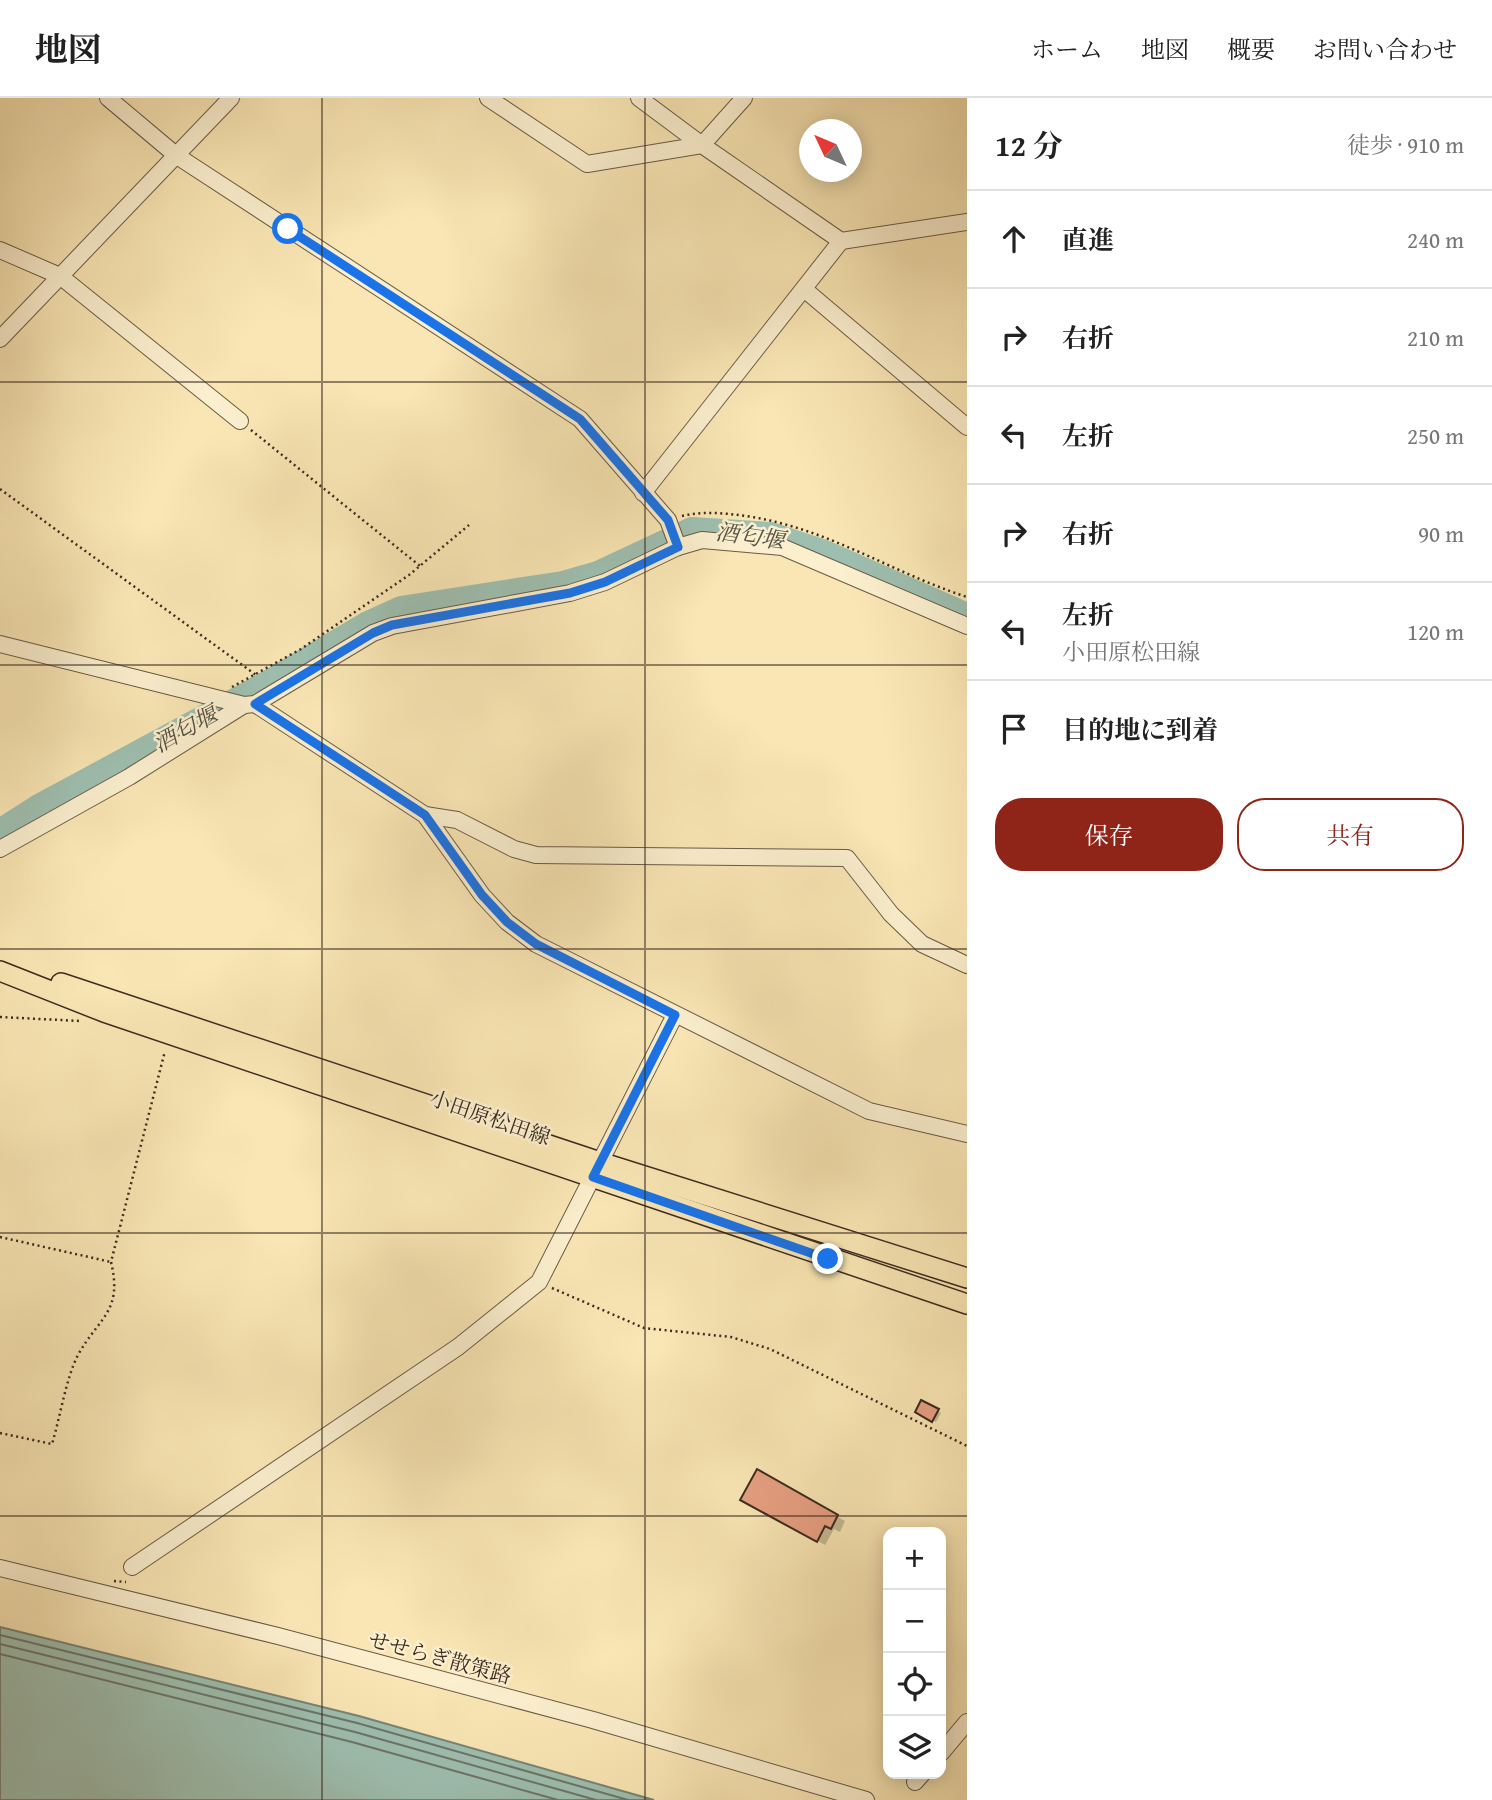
<!DOCTYPE html>
<html lang="ja">
<meta charset="utf-8">
<style>
:root{--surface:#fff;--page:#f2f2f2;--text:#222;--muted:#767676;--line:#e0e0e0;--accent:#8f2418}
body{margin:0;font-family:"Gentium Book Plus","Noto Serif JP",serif;background:var(--page);color:var(--text)}
.controls{position:absolute;right:21px;bottom:21px;display:grid;overflow:hidden;border-radius:14px;box-shadow:0 4px 18px #0003}
.controls button{width:63px;height:63px;display:grid;place-items:center;padding:0;border:0;border-bottom:2px solid var(--line);background:var(--surface);color:var(--text);font:35px sans-serif}
.compass{position:absolute;left:799px;top:21px;width:63px;height:63px;border-radius:50%;background:var(--surface);box-shadow:0 4px 18px #0003;rotate:314deg}
.stop{position:absolute;width:21px;height:21px;margin:-16px;border:5px solid #1a73e8;border-radius:50%;background:#fff}
.stop.end{background:#1a73e8;border-color:#fff;box-shadow:0 2px 7px #0008}
.list{margin:0;padding:0;list-style:none}
h2{display:flex;justify-content:space-between;align-items:center;height:91px;margin:0;padding:0 28px;font-size:30px}
h2 small{font-size:23px;font-weight:400;color:var(--muted)}
.list li{display:grid;grid-template-columns:46px 1fr auto;gap:21px;align-items:center;box-sizing:border-box;height:98px;padding:0 28px;border-top:2px solid var(--line)}
.list b{display:block;font-size:26px;white-space:nowrap}
.list p{margin:0;font-size:23px;white-space:nowrap;color:var(--muted)}
.list em{font-size:23px;font-style:normal;color:var(--muted)}
.actions{display:flex;gap:14px;padding:21px 28px}
.actions a{flex:1;padding:16px 0;border:2px solid var(--accent);border-radius:28px;text-align:center;font-size:24px;color:var(--accent)}
.actions .main{background:var(--accent);color:#fff}
.icon{flex:none;width:38px;height:38px;fill:none;stroke:currentColor;stroke-width:2;stroke-linecap:round;stroke-linejoin:round}
.map{position:relative;flex:none;width:967px;height:1702px;overflow:hidden}
header{display:flex;align-items:center;gap:42px;box-sizing:border-box;height:98px;padding:0 35px;background:var(--surface);border-bottom:2px solid var(--line)}
header strong{font-size:33px}
nav{display:flex;gap:38px;margin-inline-start:auto;font-size:24px}
main{display:flex}
aside{flex:1;background:var(--surface)}
.map>svg:first-child{display:block}
.water{fill:#9ebfb0;stroke:#768476;stroke-width:2}
.shadow{fill:#0003}
.lines{fill:none;stroke-linecap:round;stroke-linejoin:round}
.shore{stroke:#6c7568;stroke-width:2}
.river{stroke:#9ebfb0;stroke-width:26}
.building{fill:#e7a082;stroke:#3b2b20;stroke-width:2}
.minor-casing{stroke:#6a5a45;stroke-width:18}
.major-casing{stroke:#3b2b20;stroke-width:22}
.path{stroke:#3b2b20;stroke-width:2.5;stroke-dasharray:2 3.5;stroke-linecap:butt}
.minor{stroke:#fbefce;stroke-width:16}
.major{stroke:#f9e6b4;stroke-width:19}
.route{stroke:#1a73e8;stroke-width:9}
.grid{fill:none;stroke:#3b2b20;stroke-width:2;stroke-opacity:0.55}
.labels{text-anchor:middle;stroke-width:5;stroke-linejoin:round;paint-order:stroke}
.street-label{font-size:21px;fill:#3b2b20;stroke:#fbefce}
.water-label{font-size:23px;font-style:italic;fill:#545044;stroke:#fbefce}
</style>
<header>
<strong>地図</strong>
<nav><a>ホーム</a><a>地図</a><a>概要</a><a>お問い合わせ</a></nav>
</header>
<main>
<div class="map">
<svg width="967" height="1702" viewBox="0 0 967 1702">
<rect width="100%" height="100%" fill="#f9e6b4"/>
<filter id="stains"><feTurbulence type="fractalNoise" baseFrequency=".00286" numOctaves="4"/><feColorMatrix values="0 0 0 0 .2 0 0 0 0 .09 0 0 0 0 .02 0 0 0 .5 -.17"/></filter>
<radialGradient id="worn" r=".72"><stop offset=".6" stop-color="#630" stop-opacity="0"/><stop offset="1" stop-color="#630" stop-opacity=".3"/></radialGradient>
<polygon class="water" points="0,1529 359,1618 654,1702 0,1702"/>
<g class="shadow">
<polygon points="922,1304 941,1315 936,1324 917,1314"/>
<polygon points="758,1374 845,1423 840,1434 834,1431 825,1447 743,1401"/>
</g>
<g class="lines">
<g class="shore">
<polyline points="0,1537 357,1625 628,1702"/>
<polyline points="0,1546 355,1634 596,1702"/>
<polyline points="0,1556 352,1644 558,1702"/>
</g>
<polyline class="river" points="0,734 39,709 265,587 368,526 401,511 563,486 598,476 692,432 771,437 822,454 967,518"/>
</g>
<g class="building">
<polygon points="921,1302 939,1311 932,1324 915,1314"/>
<polygon points="757,1371 838,1417 831,1431 825,1428 817,1444 740,1402"/>
</g>
<g class="lines">
<defs>
<g id="minor">
<polyline points="108,0 177,58 580,321 668,422 678,449"/>
<polyline points="488,0 587,66 702,47 841,143 967,124"/>
<polyline points="639,0 702,47 744,0"/>
<polyline points="0,152 60,178 240,323"/>
<polyline points="804,191 967,329"/>
<polyline points="0,241 231,0"/>
<polyline points="643,395 841,143"/>
<polyline points="0,546 244,607 255,606 373,535 392,528 570,495 605,484 678,449 702,442 782,449 967,528"/>
<polyline points="255,606 425,717 482,797 507,824 536,846 869,1013 967,1036"/>
<polyline points="425,717 457,722 514,751 536,757 847,760 891,816 922,846 967,867"/>
<polyline points="0,751 129,679 244,607"/>
<polyline points="132,1469 458,1249 539,1184 675,917"/>
<polyline points="0,1470 278,1538 593,1622 866,1702"/>
<polyline points="941,1655 967,1624"/>
<polyline points="915,1684 922,1676"/>
</g>
<g id="major">
<polyline points="0,873 104,914 967,1206"/>
<polyline points="61,885 600,1064 967,1180"/>
</g>
</defs>
<use href="#minor" class="minor-casing"/>
<use href="#major" class="major-casing"/>
<g class="path">
<polyline points="251,332 420,468"/>
<polyline points="0,391 256,577"/>
<path d="M682 418C703 413 724 415 746 418 828 430 890 474 967 499"/>
<polyline points="232,589 301,551 409,477 469,427"/>
<polyline points="0,919 80,923"/>
<polyline points="0,1139 111,1164"/>
<polyline points="552,1190 644,1230 731,1239 770,1251 967,1348"/>
<path d="M0 1335 52 1346C60 1320 66 1280 78 1257 99 1219 123 1214 111 1164L165 953"/>
<polyline points="114,1483 126,1484"/>
</g>
<use href="#minor" class="minor"/>
<use href="#major" class="major"/>
</g>
<g class="lines">
<polyline class="route" points="288,131 580,321 668,422 678,449 605,484 570,495 392,527 373,535 255,606 425,717 482,797 507,824 536,846 675,917 593,1079 828,1161"/>
</g>
<path class="grid" d="M322 0V1702M645 0V1702M0 284H967M0 567H967M0 851H967M0 1135H967M0 1418H967"/>
<g class="labels">
<g class="street-label">
<text transform="translate(490 1020) rotate(19)" y="7">小田原松田線</text>
<text transform="translate(440 1560) rotate(15)" y="7">せせらぎ散策路</text>
</g>
<g class="water-label">
<text transform="translate(750 438) rotate(8)" y="8">酒匂堰</text>
<text transform="translate(185 631) rotate(-29)" y="8">酒匂堰</text>
</g>
</g>
<rect width="100%" height="100%" filter="url(#stains)"/>
<rect width="100%" height="100%" fill="url(#worn)"/>
</svg>
<div class="controls">
<button>+</button>
<button>−</button>
<button><svg class="icon" aria-label="locate" viewBox="0 0 24 24"><circle cx="12" cy="12" r="6"/><path d="M12 2v4M12 18v4M2 12h4M18 12h4"/></svg></button>
<button><svg class="icon" aria-label="layers" viewBox="0 0 24 24"><path d="M12 4l9 5-9 5-9-5zM3 14l9 5 9-5"/></svg></button>
</div>
<svg class="compass" viewBox="-18 -18 36 36"><path d="M0-13l5 13h-10z" fill="#e53935"/><path d="M0 13l5-13h-10z" fill="#767676"/></svg>
<div class="stop" style="left:288px;top:131px"></div>
<div class="stop end" style="left:828px;top:1161px"></div>
</div>
<aside>
<h2>12 分<small>徒歩 · 910 m</small></h2>
<ul class="list">
<li><svg class="icon" aria-label="ahead" viewBox="0 0 24 24"><path d="M12 20V5M6 11l6-6 6 6"/></svg><div><b>直進</b></div><em>240 m</em></li>
<li><svg class="icon" aria-label="right" viewBox="0 0 24 24"><path d="M7 20v-9h11M14 6l5 5-5 5"/></svg><div><b>右折</b></div><em>210 m</em></li>
<li><svg class="icon" aria-label="left" viewBox="0 0 24 24"><path d="M17 20v-9H6M10 6l-5 5 5 5"/></svg><div><b>左折</b></div><em>250 m</em></li>
<li><svg class="icon" aria-label="right" viewBox="0 0 24 24"><path d="M7 20v-9h11M14 6l5 5-5 5"/></svg><div><b>右折</b></div><em>90 m</em></li>
<li><svg class="icon" aria-label="left" viewBox="0 0 24 24"><path d="M17 20v-9H6M10 6l-5 5 5 5"/></svg><div><b>左折</b><p>小田原松田線</p></div><em>120 m</em></li>
<li><svg class="icon" aria-label="arrive" viewBox="0 0 24 24"><path d="M6 21V4h12l-3 4 3 4H6"/></svg><div><b>目的地に到着</b></div></li>
</ul>
<div class="actions"><a class="main">保存</a><a>共有</a></div>
</aside>
</main>
